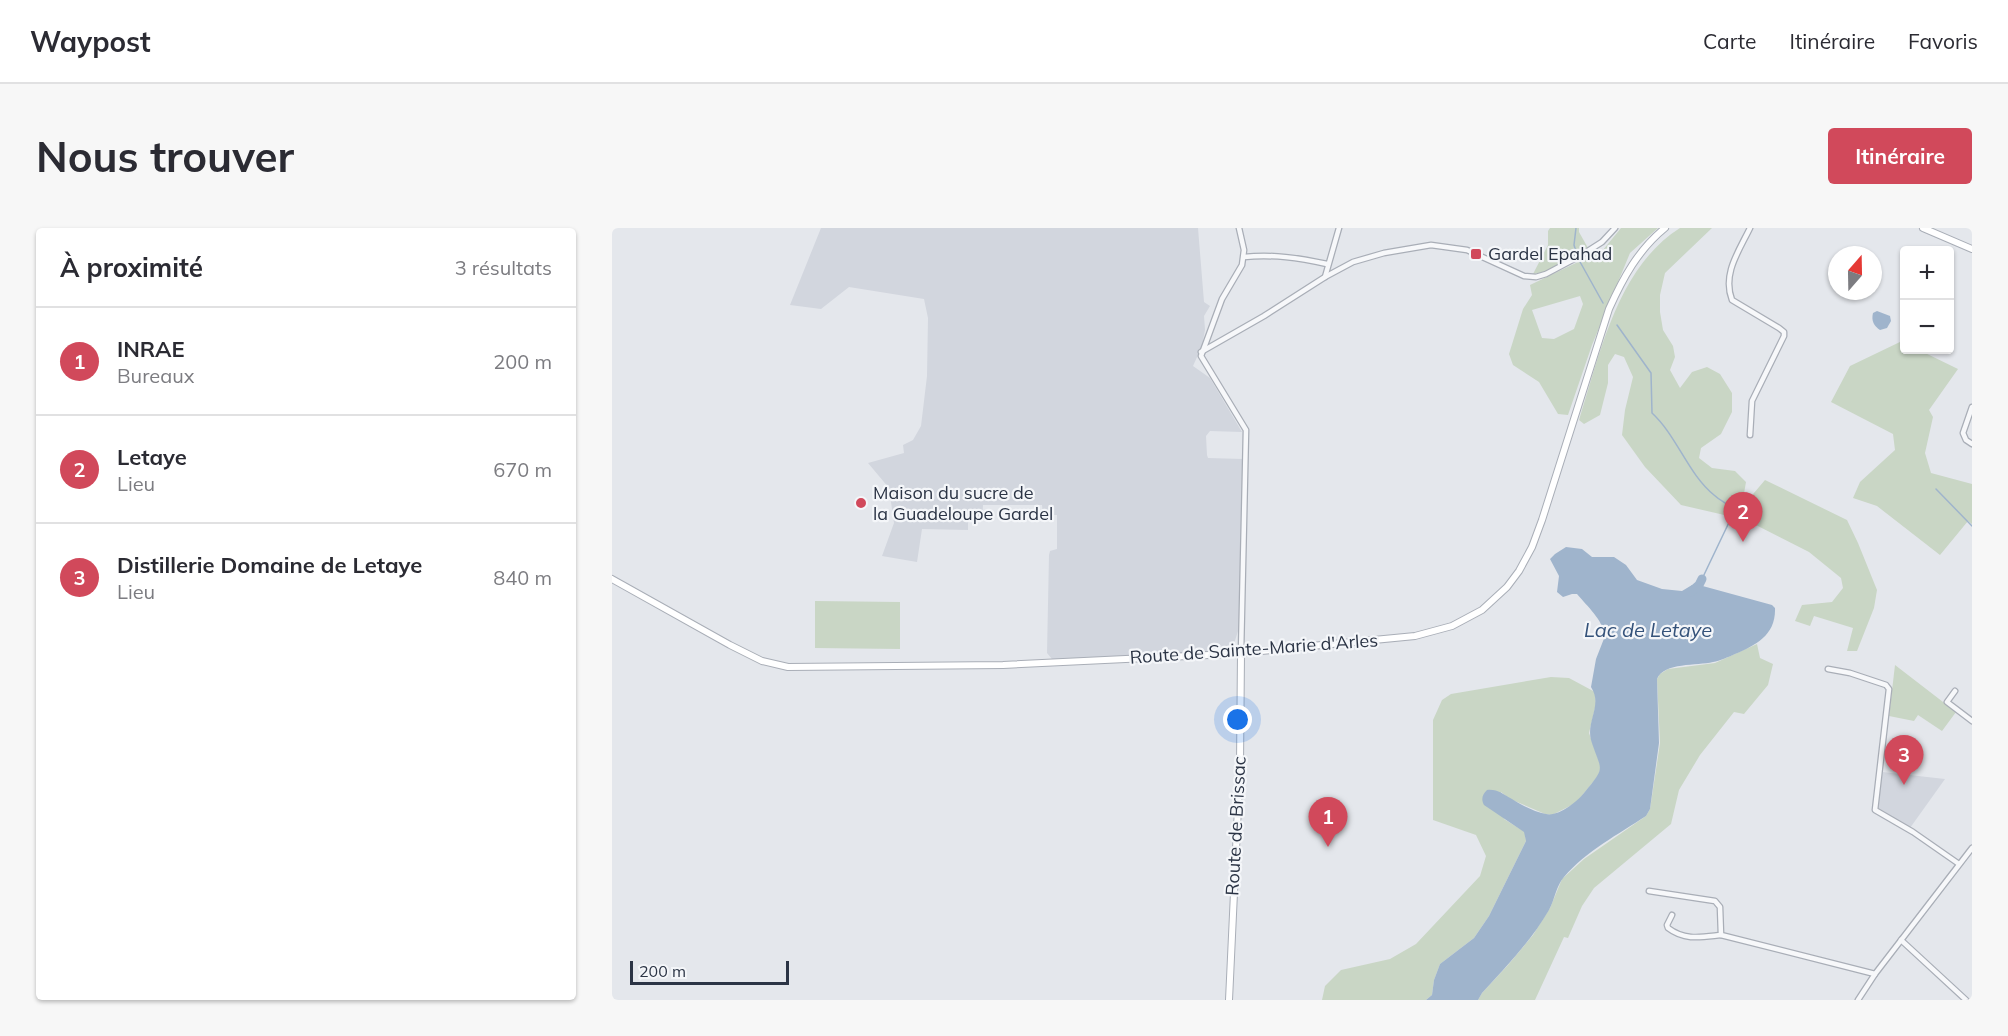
<!DOCTYPE html>
<html lang="fr">
<meta charset="utf-8">
<style>
:root{--surface:#fff;--page:#f7f7f7;--text:#2b2b33;--muted:#7c7c81;--line:#e1e1e2;--accent:#d1495b}
body{margin:0;font-family:Mulish,sans-serif;background:var(--page);color:var(--text)}
.controls{position:absolute;right:18px;top:18px;display:grid;overflow:hidden;border-radius:6px;box-shadow:0 2px 4px #0004}
.controls button{width:54px;height:54px;display:grid;place-items:center;padding:0;border:0;border-bottom:2px solid var(--line);background:var(--surface);color:var(--text);font:30px sans-serif}
.compass{position:absolute;left:1216px;top:18px;width:54px;height:54px;border-radius:50%;background:var(--surface);box-shadow:0 2px 4px #0004;rotate:20deg}
.scale{position:absolute;left:18px;bottom:15px;width:159px;box-sizing:border-box;padding-left:6px;border:3px solid #2b3445;border-top:0;font-size:16px;line-height:21px;white-space:nowrap;color:#2b3445;-webkit-text-stroke:4px #f4f6f9;paint-order:stroke}
.you{position:absolute;left:626px;top:492px;width:21px;height:21px;margin:-15px;border:4px solid #fff;border-radius:50%;background:#1a73e8;box-shadow:0 0 0 9px #1a73e833}
.badge{display:grid;place-items:center;width:39px;height:39px;border-radius:50%;background:var(--accent);color:#fff;font-size:20px;font-weight:700}
.pin{position:absolute;translate:-50% -50px;filter:drop-shadow(0 2px 3px #0008)}
.pin::after{content:'';position:absolute;top:32px;width:21px;height:18px;background:inherit;clip-path:polygon(0 0,100% 0,50% 100%)}
.list{margin:0;padding:0;list-style:none}
h2{display:flex;justify-content:space-between;align-items:center;height:78px;margin:0;padding:0 24px;font-size:26px}
h2 small{font-size:20px;font-weight:400;color:var(--muted)}
.list li{display:grid;grid-template-columns:39px 1fr auto;gap:18px;align-items:center;box-sizing:border-box;height:108px;padding:0 24px;border-top:2px solid var(--line)}
.list b{display:block;font-size:22px;white-space:nowrap}
.list p{margin:0;font-size:20px;white-space:nowrap;color:var(--muted)}
.list em{font-size:20px;font-style:normal;color:var(--muted)}
.map{position:relative;flex:none;width:1360px;height:772px;overflow:hidden;border-radius:6px}
header{display:flex;align-items:center;gap:36px;box-sizing:border-box;height:84px;padding:0 30px;background:var(--surface);border-bottom:2px solid var(--line)}
header strong{font-size:28px}
nav{display:flex;gap:33px;margin-inline-start:auto;font-size:21px}
.intro{display:flex;align-items:center;justify-content:space-between;box-sizing:border-box;height:144px;padding:0 36px}
h1{margin:0;font-size:42px}
.button{padding:15px 27px;border-radius:6px;background:var(--accent);color:#fff;font-size:21px;font-weight:700}
main{display:flex;gap:36px;padding:0 36px}
aside{flex:1;background:var(--surface);border-radius:6px;box-shadow:0 2px 4px #0004}
.map>svg:first-child{display:block}
.built{fill:#d2d6de}
.green{fill:#c9d6c5;fill-rule:evenodd}
.water{fill:#9fb4cc}
.lines{fill:none;stroke-linecap:round;stroke-linejoin:round}
.stream{stroke:#9fb4cc;stroke-width:1.5}
.river{stroke:#9fb4cc;stroke-width:9}
.street-casing{stroke:#a9aeb7;stroke-width:7}
.secondary-casing{stroke:#a9aeb7;stroke-width:8}
.street{stroke:#f7f8fa;stroke-width:4.5}
.secondary{stroke:#fff;stroke-width:6}
.poi-dot{fill:#d1495b;stroke:#f4f6f9;stroke-width:2}
.labels{text-anchor:middle;stroke-width:4.5;stroke-linejoin:round;paint-order:stroke}
.poi-label{font-size:18px;fill:#2b3445;stroke:#f4f6f9;text-anchor:start}
.street-label{font-size:18px;fill:#2b3445;stroke:#f4f6f9}
.water-label{font-size:20px;font-style:italic;fill:#34527a;stroke:#f4f6f9}
</style>
<header>
<strong>Waypost</strong>
<nav><a>Carte</a><a>Itinéraire</a><a>Favoris</a></nav>
</header>
<div class="intro"><h1>Nous trouver</h1><a class="button">Itinéraire</a></div>
<main>
<aside>
<h2>À proximité<small>3 résultats</small></h2>
<ul class="list">
<li><span class="badge">1</span><div><b>INRAE</b><p>Bureaux</p></div><em>200 m</em></li>
<li><span class="badge">2</span><div><b>Letaye</b><p>Lieu</p></div><em>670 m</em></li>
<li><span class="badge">3</span><div><b>Distillerie Domaine de Letaye</b><p>Lieu</p></div><em>840 m</em></li>
</ul>
</aside>
<div class="map">
<svg width="1360" height="772" viewBox="0 0 1360 772">
<rect width="100%" height="100%" fill="#e4e7ec"/>
<g class="built">
<polygon points="209,0 586,0 592,74 598,78 592,88 593,102 590,118 581,138 598,150 630,204 598,203 594,208 595,227 596,230 631,231 627,400 620,422 530,429 440,431 435,425 437,327 438,323 445,321 445,287 431,287 430,277 371,277 370,294 356,293 356,302 310,301 305,334 270,328 282,295 277,260 256,235 292,225 291,217 301,212 309,198 315,148 316,90 312,71 237,59 209,81 178,77"/>
<polygon points="1270,544 1333,551 1298,600 1265,581"/>
</g>
<g class="green">
<polygon points="938,0 967,0 967,4 976,20 932,44 921,46 936,17 936,3"/>
<path d="M1009 0H1046L1018 25 980 117 956 187 946 186 927 154 901 137 897 126 911 81 920 67 918 57 991 22ZM968 68 971 76 962 101 942 111 930 110 920 82Z"/>
<path d="M1068 0H1100L1053 45 1048 67V84L1051 102 1061 118 1063 129 1058 142 1068 160 1080 144 1095 139 1108 146 1120 165V184L1109 206 1089 220 1087 230 1100 240 1123 243 1134 254 1131 271 1136 272 1153 252 1235 292 1246 315 1265 362 1262 380 1245 423H1235L1241 400 1202 388 1198 398 1183 393 1190 377 1220 374 1231 360 1229 350 1197 324 1134 292 1069 277 1033 239 1010 207 1013 182 1021 149 1012 129 1003 126 996 137V155L988 187 972 196 967 192C988 125 1006 39 1068 0Z"/>
<polygon points="1290,113 1292,114 1292,122 1307,122 1346,141 1317,182 1321,189 1313,225 1319,245 1360,256 1360,296 1356,293 1328,327 1265,278 1241,270 1248,254 1283,222 1281,206 1219,174 1238,138"/>
<polygon points="203,373 288,374 288,421 203,420"/>
<polygon points="1145,416 1148,430 1161,436 1156,457 1132,486 1122,484 1088,527 1067,562 1059,596 982,660 970,678 956,710 952,709 923,772 866,772 870,765 896,737 921,707 938,680 950,651 972,631 1034,588 1038,581 1048,515 1045,451 1048,446 1056,441 1103,435"/>
<polygon points="1283,437 1344,484 1330,503 1306,487 1302,493 1277,488"/>
<polygon points="939,449 957,450 983,464 984,476 977,505 989,539 986,548 964,575 940,587 933,586 898,571 889,564 892,591 913,604 914,613 877,688 862,710 828,736 822,752 820,767 814,772 710,772 713,758 729,742 778,731 804,716 868,648 874,628 864,607 821,592 821,492 830,472 839,466"/>
</g>
<g class="water">
<path d="M1265 83 1278 88 1279 93 1275 100 1268 102C1262 98 1259 93 1261 85Z"/>
<path d="M954 319 970 321 980 329H1002L1014 337 1025 352 1050 361 1070 363 1080 357H1087L1160 377 1163 380C1164 407 1144 417 1123 426 1116 429 1108 433 1101 434 1085 438 1052 434 1045 451L1047 515 1038 581 1034 588C1007 606 974 623 952 649 944 658 943 671 937 682 919 713 894 739 870 765L866 772H814L820 767 822 752 828 736 862 710 877 688 914 613 912 604 872 577C869 571 870 567 875 562 886 561 890 566 900 571 909 577 923 584 934 586 946 589 965 574 972 565 995 537 989 544 979 512 974 493 991 477 979 459L984 431 993 408C991 392 975 378 965 366H960L951 369 945 364 947 348 938 331 943 326Z"/>
</g>
<g class="lines">
<g class="stream">
<polyline points="964,0 962,17 965,27"/>
<polyline points="967,32 991,75"/>
<path d="M1005 97 1039 145 1040 185C1065 208 1076 246 1102 267 1112 276 1115 273 1121 286L1090 351"/>
<polyline points="1324,261 1360,298"/>
</g>
<polyline class="river" points="1079,364 1087,357 1090,351"/>
<defs>
<g id="street">
<polyline points="627,0 632,22 630,37 610,71 589,128 634,202 629,425"/>
<path d="M1138 0C1127 23 1110 46 1120 72L1167 100 1172 104V108L1140 173 1138 207"/>
<path d="M632 29C661 26 687 30 715 36"/>
<polyline points="713,49 727,0"/>
<polyline points="589,124 652,88 713,49 741,34 772,25 819,17 855,22 912,48 924,49 934,46 968,28 990,14 1003,0"/>
<polyline points="1360,179 1351,205 1354,212 1360,216"/>
<polyline points="1216,441 1238,445 1274,457 1277,461 1263,582 1301,604 1347,636"/>
<polyline points="1343,463 1335,474 1360,493"/>
<polyline points="1037,663 1103,673 1108,679 1109,707 1263,746"/>
<path d="M1060 687 1055 697 1056 700C1073 713 1090 709 1109 707"/>
<polyline points="1289,712 1354,772"/>
<polyline points="1246,772 1263,746 1360,620"/>
</g>
<g id="secondary">
<polyline points="1311,0 1360,21"/>
<path d="M0 351 118 417 150 433 176 439 391 437 618 426 803 408 840 398 870 382 895 359 907 343 920 319 930 292 997 81C1011 50 1026 22 1053 0"/>
<polyline points="617,772 628,536 629,425"/>
</g>
</defs>
<use href="#street" class="street-casing"/>
<use href="#secondary" class="secondary-casing"/>
<use href="#street" class="street"/>
<use href="#secondary" class="secondary"/>
</g>
<g class="poi-dot">
<rect x="858" y="20" width="12" height="12" rx="3"/>
<circle cx="249" cy="275" r="6"/>
</g>
<g class="labels">
<g class="poi-label">
<text x="876" y="32">Gardel Epahad</text>
<text x="261" y="271">Maison du sucre de<tspan x="261" dy="21">la Guadeloupe Gardel</tspan></text>
</g>
<g class="street-label">
<text transform="translate(642 421) rotate(-4)" y="6">Route de Sainte-Marie d'Arles</text>
<text transform="translate(624 598) rotate(-87)" y="6">Route de Brissac</text>
</g>
<g class="water-label">
<text x="1036" y="409">Lac de Letaye</text>
</g>
</g>
</svg>
<div class="controls">
<button>+</button>
<button>−</button>
</div>
<svg class="compass" viewBox="-18 -18 36 36"><path d="M0-13l5 13h-10z" fill="#e53935"/><path d="M0 13l5-13h-10z" fill="#7c7c81"/></svg>
<div class="scale">200 m</div>
<div class="you"></div>
<div class="pin badge" style="left:716px;top:619px">1</div>
<div class="pin badge" style="left:1131px;top:314px">2</div>
<div class="pin badge" style="left:1292px;top:557px">3</div>
</div>
</main>
